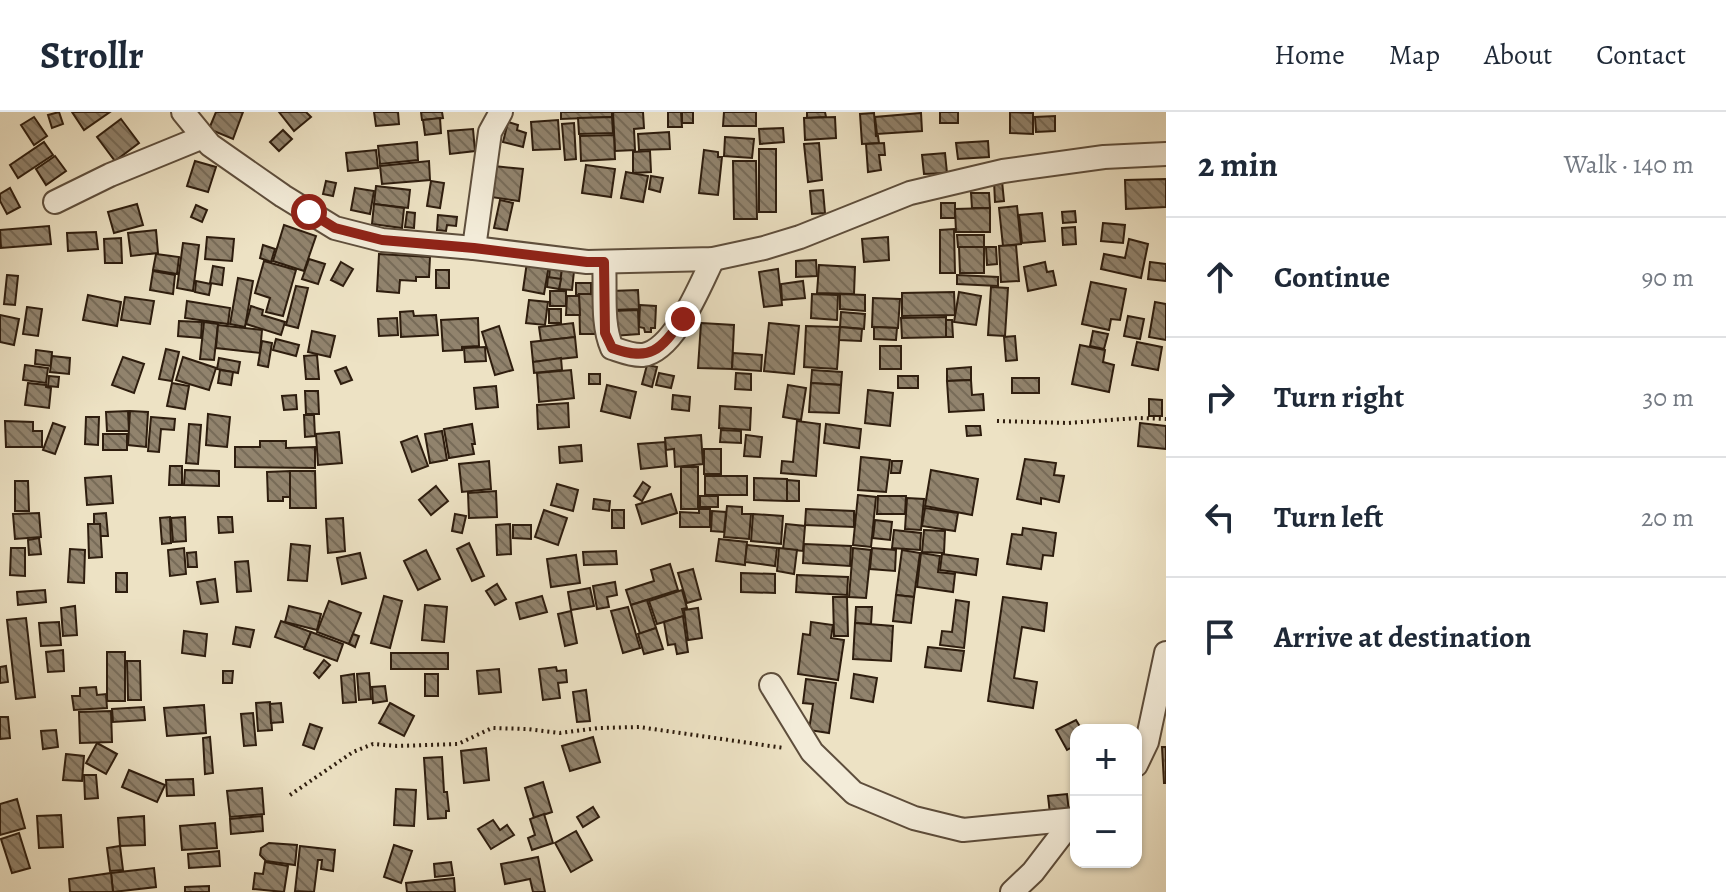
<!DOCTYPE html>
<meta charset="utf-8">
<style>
:root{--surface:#fff;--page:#f6f6f7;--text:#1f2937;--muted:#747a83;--line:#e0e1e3}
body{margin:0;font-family:Alegreya,serif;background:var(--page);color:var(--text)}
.controls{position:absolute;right:24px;bottom:24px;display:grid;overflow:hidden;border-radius:16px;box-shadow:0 2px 6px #0004}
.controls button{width:72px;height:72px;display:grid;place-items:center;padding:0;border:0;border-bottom:2px solid var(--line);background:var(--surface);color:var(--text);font:40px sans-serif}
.stop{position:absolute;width:24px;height:24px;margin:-18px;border:6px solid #8f2418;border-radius:50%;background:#fff}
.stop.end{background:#8f2418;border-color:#fff;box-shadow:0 2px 8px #0008}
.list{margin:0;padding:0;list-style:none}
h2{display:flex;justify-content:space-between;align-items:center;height:104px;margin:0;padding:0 32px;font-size:34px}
h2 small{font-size:26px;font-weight:400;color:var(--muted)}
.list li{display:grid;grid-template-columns:52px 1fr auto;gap:24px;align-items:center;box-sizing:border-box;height:120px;padding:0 32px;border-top:2px solid var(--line)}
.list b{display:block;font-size:30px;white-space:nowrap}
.list em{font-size:26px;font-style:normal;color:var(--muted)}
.icon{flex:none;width:44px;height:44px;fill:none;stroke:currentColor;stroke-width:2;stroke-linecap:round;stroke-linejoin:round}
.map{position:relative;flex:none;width:1166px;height:780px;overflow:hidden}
header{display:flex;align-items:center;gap:48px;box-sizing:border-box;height:112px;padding:0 40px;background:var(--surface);border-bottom:2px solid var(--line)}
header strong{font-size:38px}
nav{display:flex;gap:44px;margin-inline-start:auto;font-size:28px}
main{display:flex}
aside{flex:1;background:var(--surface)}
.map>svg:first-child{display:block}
.building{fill:url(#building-back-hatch);stroke:#2e1d0e;stroke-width:2}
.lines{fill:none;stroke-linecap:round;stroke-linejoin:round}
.street-casing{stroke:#5e4e3c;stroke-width:26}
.path{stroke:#2e1d0e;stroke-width:4;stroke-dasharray:2 4;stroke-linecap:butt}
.street{stroke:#f3ecd9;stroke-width:22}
.route{stroke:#8f2418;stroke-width:10}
</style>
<header>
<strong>Strollr</strong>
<nav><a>Home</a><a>Map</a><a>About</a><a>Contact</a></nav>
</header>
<main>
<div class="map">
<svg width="1166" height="780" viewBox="0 0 1166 780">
<defs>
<pattern id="building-back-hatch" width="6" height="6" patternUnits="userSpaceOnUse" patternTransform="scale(2)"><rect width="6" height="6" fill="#91836d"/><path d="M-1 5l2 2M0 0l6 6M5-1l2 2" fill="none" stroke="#776b58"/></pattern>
</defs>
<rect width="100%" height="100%" fill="#ede2c4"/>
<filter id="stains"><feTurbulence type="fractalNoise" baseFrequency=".0025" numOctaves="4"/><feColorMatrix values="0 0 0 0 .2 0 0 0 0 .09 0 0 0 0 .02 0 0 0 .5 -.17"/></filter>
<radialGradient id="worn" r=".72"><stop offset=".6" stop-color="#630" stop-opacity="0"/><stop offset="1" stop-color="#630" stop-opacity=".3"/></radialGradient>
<g class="building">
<polygon points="59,0 63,12 52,16 48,3"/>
<polygon points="72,0 110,0 84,18"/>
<polygon points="216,0 243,0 233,27 209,17"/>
<polygon points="279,0 306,0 311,5 294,19"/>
<polygon points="374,0 398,0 399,12 376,14"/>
<polygon points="421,0 442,0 443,6 422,8"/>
<polygon points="561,0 612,0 612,5 561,7"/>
<polygon points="613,0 643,0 644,16 634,17 635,38 615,39"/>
<polygon points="668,0 681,0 682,15 668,15"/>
<rect x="682" y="0" width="11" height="11"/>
<polygon points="724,0 756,0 756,14 723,14"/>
<polygon points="807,0 825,0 826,5 807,6"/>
<rect x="940" y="0" width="18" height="11"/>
<polygon points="1010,0 1033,1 1033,22 1010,21"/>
<polygon points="874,1 876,24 878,24 879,31 862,32 860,2"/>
<polygon points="921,1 922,19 877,22 875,5"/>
<polygon points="1055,4 1055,19 1036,20 1035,5"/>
<polygon points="34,5 47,24 34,33 21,13"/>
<polygon points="612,5 613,21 579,22 578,6"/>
<polygon points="835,5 836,26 805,28 804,6"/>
<polygon points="440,6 441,21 425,23 423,8"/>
<polygon points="121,7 139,31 115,49 97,25"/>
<polygon points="558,8 560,37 533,38 531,10"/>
<polygon points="508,10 518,13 517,18 526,21 523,35 503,30"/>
<polygon points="574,11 576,47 565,48 562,12"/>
<polygon points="783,16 784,30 760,32 759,17"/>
<polygon points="473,17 475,39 450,42 448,19"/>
<polygon points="283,18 292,27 279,39 270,30"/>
<polygon points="669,20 670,37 639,38 638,22"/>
<polygon points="614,23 615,47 581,49 580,24"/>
<polygon points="725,25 754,27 752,46 724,44"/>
<polygon points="988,29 989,45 958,47 956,31"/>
<polygon points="44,30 53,43 18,66 10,53"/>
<polygon points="417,30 418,48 380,52 378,34"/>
<polygon points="819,31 822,68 808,70 804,32"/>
<polygon points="884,31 885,43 879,43 881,58 868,60 866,32"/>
<rect x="759" y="37" width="17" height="63"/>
<polygon points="376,38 378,56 348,59 346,41"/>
<polygon points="704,38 718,40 718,45 722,45 718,83 699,81"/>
<polygon points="650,39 651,60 633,61 633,40"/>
<polygon points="945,41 947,61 924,62 922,43"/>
<polygon points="55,44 66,59 46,73 36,57"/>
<polygon points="195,49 216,55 208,80 187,74"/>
<polygon points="429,49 430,68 382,72 380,54"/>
<polygon points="733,49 756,49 757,107 734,107"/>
<polygon points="586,53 615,57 611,85 582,81"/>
<polygon points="494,54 523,57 519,89 491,85"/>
<polygon points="626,60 648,64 643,90 621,86"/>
<polygon points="651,64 663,66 660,80 649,77"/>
<polygon points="1166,67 1166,95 1126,97 1125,68"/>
<polygon points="326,69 336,71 333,84 323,82"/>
<polygon points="431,69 444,71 440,96 427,94"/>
<polygon points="994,69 1002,69 1004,89 995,90"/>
<polygon points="376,74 410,78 408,96 374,92"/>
<polygon points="10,76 20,95 7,102 0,89 0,82"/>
<polygon points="355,76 374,79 370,102 351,98"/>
<polygon points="823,78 825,101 812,102 810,79"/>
<polygon points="971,81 989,81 990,96 972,96"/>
<polygon points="500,88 513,91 507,118 494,116"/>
<rect x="941" y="91" width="14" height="15"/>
<polygon points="137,92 143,113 114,121 108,100"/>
<polygon points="374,92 404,96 402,116 372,112"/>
<polygon points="196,93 207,98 202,110 191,105"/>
<polygon points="1017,94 1021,132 1003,134 999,96"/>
<polygon points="990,96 990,120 956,120 955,97"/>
<polygon points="1075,99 1076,110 1063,111 1062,100"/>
<polygon points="407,100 415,101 414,116 405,115"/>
<polygon points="1042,101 1045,129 1022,131 1019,103"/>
<polygon points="438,103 457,105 456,114 447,113 446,119 437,118"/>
<polygon points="1103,111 1125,113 1123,131 1101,129"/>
<polygon points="284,113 316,124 304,159 273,149"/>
<polygon points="49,114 51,132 1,136 0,118"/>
<polygon points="1075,115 1076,132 1063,133 1062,116"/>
<polygon points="954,117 955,161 940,161 940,118"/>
<polygon points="156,118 158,141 131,144 128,121"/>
<polygon points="96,120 98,137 68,139 67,121"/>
<polygon points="957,123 984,123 984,135 958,135"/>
<polygon points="207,125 234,127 232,149 205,147"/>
<polygon points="888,125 889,148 864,150 862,127"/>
<polygon points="121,126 122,151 105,151 104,127"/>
<polygon points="1129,127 1148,132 1141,166 1101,157 1104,142 1125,146"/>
<polygon points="183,131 199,133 193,179 177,176"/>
<polygon points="263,133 275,137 271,150 260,146"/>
<polygon points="1016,133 1019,169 1001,170 999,134"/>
<polygon points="959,135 984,135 984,161 960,161"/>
<polygon points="986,135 996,135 997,152 987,153"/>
<polygon points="156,142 179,145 177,162 153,158"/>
<polygon points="379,142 430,145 429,165 416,165 416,169 400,168 399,181 377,179"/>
<polygon points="309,147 325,152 318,172 302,167"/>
<polygon points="816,148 817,164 796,165 796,149"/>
<polygon points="264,149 296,158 283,204 266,200 270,186 255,181"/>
<polygon points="341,150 353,157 343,174 331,168"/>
<polygon points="527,150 549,153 544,182 523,178"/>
<polygon points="1045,150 1047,160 1053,159 1056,173 1028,179 1024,155"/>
<polygon points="1150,150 1166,152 1166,169 1148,167"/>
<polygon points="819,153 855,155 854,182 817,181"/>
<polygon points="213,154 224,156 222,173 210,171"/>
<polygon points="550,156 562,157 561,167 549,166"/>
<polygon points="562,157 574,159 572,178 559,177"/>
<polygon points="778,157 782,193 764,195 759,160"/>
<rect x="436" y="158" width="13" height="18"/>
<polygon points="153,159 175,163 173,182 150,178"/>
<polygon points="7,163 18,164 15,193 4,192"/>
<polygon points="957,163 998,165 998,174 957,172"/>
<polygon points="548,165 561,167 559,177 547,175"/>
<polygon points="238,166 253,169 245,215 230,212"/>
<polygon points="196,169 211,172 209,183 195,180"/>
<polygon points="803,169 805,186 782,188 781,172"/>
<polygon points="1091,170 1126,177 1120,208 1111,207 1109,218 1082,212"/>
<rect x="576" y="171" width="15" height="12"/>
<polygon points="296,174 308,176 298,216 286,213"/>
<polygon points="991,175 1008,176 1005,224 988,223"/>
<polygon points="638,178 639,197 612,198 611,179"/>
<rect x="550" y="179" width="16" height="15"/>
<polygon points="954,180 955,203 902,204 902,181"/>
<polygon points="959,180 981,184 976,213 954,210"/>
<polygon points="579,182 595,182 595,222 580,222"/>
<polygon points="812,182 838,183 837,208 811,206"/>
<polygon points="840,182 865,183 865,199 840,197"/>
<polygon points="88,183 121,190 117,214 83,208"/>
<polygon points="567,184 579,184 580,203 566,203"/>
<polygon points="125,185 154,189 150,212 121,208"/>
<polygon points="873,186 900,187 898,216 872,215"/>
<polygon points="529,188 548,190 545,213 526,211"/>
<polygon points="187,189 230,196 228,212 185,206"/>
<polygon points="1155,190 1166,192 1166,228 1149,225"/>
<polygon points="640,193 656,194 655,216 651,216 651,220 645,220 644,216 639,215"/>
<polygon points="251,194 263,198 262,203 285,210 281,223 246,212"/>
<polygon points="27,195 42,197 38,224 23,222"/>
<rect x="549" y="197" width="12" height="14"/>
<polygon points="638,198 639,222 613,224 612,199"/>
<polygon points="413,199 414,204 436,203 438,223 401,225 400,200"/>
<polygon points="841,200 865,202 864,217 840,215"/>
<polygon points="0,203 19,207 14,233 0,230"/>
<polygon points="1128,204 1144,207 1140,227 1124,224"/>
<polygon points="946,205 946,225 902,226 901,206"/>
<polygon points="397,206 398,223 379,224 378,207"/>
<polygon points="478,206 479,234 462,235 462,238 443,239 441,208"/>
<polygon points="946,208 952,208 953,225 946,225"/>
<polygon points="179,209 202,210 201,226 178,224"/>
<polygon points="204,210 218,212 214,248 200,247"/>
<polygon points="573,211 575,225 541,229 539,215"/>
<polygon points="701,211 734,213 732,257 698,256"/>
<polygon points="769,211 799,214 794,262 764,259"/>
<polygon points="218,213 262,218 260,241 216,236"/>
<polygon points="499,214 513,258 495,263 482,220"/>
<polygon points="806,214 840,215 837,257 804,255"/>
<polygon points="840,215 862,217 861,229 839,228"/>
<polygon points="874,215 897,216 896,228 874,227"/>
<polygon points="312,219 335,224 330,245 308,240"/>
<polygon points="1093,219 1108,222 1104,237 1090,234"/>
<polygon points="1015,224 1017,248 1006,249 1004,225"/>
<polygon points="575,225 577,245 533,250 531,230"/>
<polygon points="276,227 299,233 296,244 273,238"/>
<polygon points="262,229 272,231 268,255 258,253"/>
<polygon points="1137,230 1162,235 1158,258 1132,253"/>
<polygon points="1080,233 1105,238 1103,250 1114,253 1109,280 1072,272"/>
<rect x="880" y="234" width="21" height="23"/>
<polygon points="485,235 486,249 465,250 464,236"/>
<polygon points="166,237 179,240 172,269 159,267"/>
<polygon points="36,238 52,240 51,254 35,252"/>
<polygon points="733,241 762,243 761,259 732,257"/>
<polygon points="317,243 319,267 306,267 304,244"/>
<polygon points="52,244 70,246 69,262 50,260"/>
<polygon points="123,245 144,252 134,281 112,273"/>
<polygon points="183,245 216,256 209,278 176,268"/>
<polygon points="219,246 240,250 238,261 217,257"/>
<polygon points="561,246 562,258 534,261 533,250"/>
<polygon points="25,253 48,256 46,271 23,268"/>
<polygon points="647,253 657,255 652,275 642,272"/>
<polygon points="346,255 352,268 341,272 335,259"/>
<polygon points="971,255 971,268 947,269 947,257"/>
<polygon points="220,258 233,260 231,273 218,271"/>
<polygon points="571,258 574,286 539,290 537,261"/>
<polygon points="812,258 842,260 841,273 811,271"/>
<polygon points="659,261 674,264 671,276 656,273"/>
<polygon points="736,261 751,262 751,278 735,277"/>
<rect x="589" y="262" width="11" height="10"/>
<polygon points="49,264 59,265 58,275 48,274"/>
<rect x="898" y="264" width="20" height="12"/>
<rect x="1012" y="266" width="27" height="15"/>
<polygon points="971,268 972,283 983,282 984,298 949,300 947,269"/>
<polygon points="28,271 46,273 46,275 51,276 49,296 25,293"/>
<polygon points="172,271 189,274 185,297 167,294"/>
<polygon points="811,271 841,273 839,301 809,300"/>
<polygon points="607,273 636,280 630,306 601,299"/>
<polygon points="788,273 806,276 801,308 783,305"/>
<polygon points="496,274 498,295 476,297 474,276"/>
<polygon points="868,278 893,281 890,314 865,311"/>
<polygon points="305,279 318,279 319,302 306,302"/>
<polygon points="296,283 297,297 284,298 282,284"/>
<polygon points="673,283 690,285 689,299 672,297"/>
<polygon points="1149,287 1162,288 1162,304 1149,304"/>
<polygon points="568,291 569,315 538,317 537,293"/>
<polygon points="720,294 751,296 750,318 719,316"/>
<polygon points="128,299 129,319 107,319 106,300"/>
<polygon points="130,299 148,300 146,335 128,333"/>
<polygon points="208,302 230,305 227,335 206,333"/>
<polygon points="304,303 314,303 315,324 305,325"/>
<polygon points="86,305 99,305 98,333 85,332"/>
<polygon points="151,305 175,307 174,318 161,317 159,340 148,339"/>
<polygon points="5,309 33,310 33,319 42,319 42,335 6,335"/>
<polygon points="797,309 820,312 816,364 781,361 782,349 793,350"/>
<polygon points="53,311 65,315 55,342 43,338"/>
<polygon points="1140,311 1166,314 1166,337 1138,334"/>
<polygon points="189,312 201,313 198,352 186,351"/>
<polygon points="472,312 475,332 472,332 474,342 449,346 444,317"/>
<polygon points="826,312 861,317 859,336 824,331"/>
<polygon points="966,314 980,314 981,323 967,324"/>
<polygon points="721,318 741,319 741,331 720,330"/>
<polygon points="442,319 447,348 430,351 425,322"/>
<polygon points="339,320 342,351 318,353 316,322"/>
<rect x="103" y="322" width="24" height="16"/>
<polygon points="701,323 703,352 675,355 674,337 666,338 665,326"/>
<polygon points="746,323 762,325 760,345 744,344"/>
<polygon points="417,324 428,354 412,360 401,330"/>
<polygon points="260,329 286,329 286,336 315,335 315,356 235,355 235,335 260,335"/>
<polygon points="665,330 667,354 641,357 638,332"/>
<polygon points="581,333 582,349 560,351 559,335"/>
<rect x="704" y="337" width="17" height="25"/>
<polygon points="861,345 890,348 886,380 858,378"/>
<polygon points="1025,347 1056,351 1054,363 1064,364 1059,390 1041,386 1041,392 1017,387"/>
<polygon points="489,349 491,377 462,380 459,352"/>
<polygon points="892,349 902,349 900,361 891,361"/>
<polygon points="170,354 182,354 182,373 169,373"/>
<rect x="681" y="355" width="17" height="42"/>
<polygon points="185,358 219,359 219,374 184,373"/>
<polygon points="931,358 978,367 972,403 925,394"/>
<polygon points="290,359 290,385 283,385 283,389 268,389 267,360"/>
<polygon points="290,359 315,359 316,396 290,396"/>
<polygon points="111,364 113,391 87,393 85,366"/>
<rect x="705" y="364" width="42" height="19"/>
<polygon points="754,366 787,367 787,389 754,388"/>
<polygon points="787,368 799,369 799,389 787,389"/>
<polygon points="15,369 28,369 29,399 15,399"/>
<polygon points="643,370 650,375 642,389 634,384"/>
<polygon points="557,372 578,378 573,399 551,393"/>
<polygon points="436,374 448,389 431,403 419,388"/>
<polygon points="496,379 497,405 469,406 468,381"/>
<polygon points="671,382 677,401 642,412 636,393"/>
<polygon points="858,383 876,385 871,435 853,433"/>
<rect x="700" y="384" width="18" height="11"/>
<polygon points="878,384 906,384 905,402 877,402"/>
<polygon points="907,386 924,387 921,418 905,417"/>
<polygon points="594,387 610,389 609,399 593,397"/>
<polygon points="727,394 742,395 742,402 751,402 749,427 724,425"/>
<polygon points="925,396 958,401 955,419 922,414"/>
<polygon points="699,397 710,397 710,415 680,415 680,400 699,401"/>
<polygon points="806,397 854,399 854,415 805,413"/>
<polygon points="544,398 567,406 558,433 535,425"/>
<rect x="612" y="398" width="12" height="18"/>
<polygon points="712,399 726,400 724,420 711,419"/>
<polygon points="39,401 41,425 15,427 13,402"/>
<polygon points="106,401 108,424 100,424 100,412 94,412 94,402"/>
<polygon points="455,402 466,404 462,421 452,419"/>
<polygon points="753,402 783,404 781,432 751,429"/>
<polygon points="170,405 171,431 162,432 160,406"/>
<polygon points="185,405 186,429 173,430 171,406"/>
<polygon points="218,405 232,405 233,420 219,421"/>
<polygon points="343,406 345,439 328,441 326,407"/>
<polygon points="875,408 892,410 890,428 873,426"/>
<polygon points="88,412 100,412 102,445 89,446"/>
<polygon points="510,412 511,442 497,443 496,413"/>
<polygon points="786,412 805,414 803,439 783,437"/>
<polygon points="513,413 531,413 531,427 513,426"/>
<polygon points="1023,416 1056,421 1053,444 1043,443 1041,457 1007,452 1012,422 1022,423"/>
<polygon points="894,418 921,421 920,438 892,436"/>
<polygon points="924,418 945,419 944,441 922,440"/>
<polygon points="39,426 41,442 29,443 28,428"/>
<polygon points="719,427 747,430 745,453 716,449"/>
<polygon points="469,431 484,464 472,469 457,437"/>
<polygon points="291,432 310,434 307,469 288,468"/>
<polygon points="804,432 851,434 850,454 803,451"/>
<polygon points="747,433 777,436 775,454 745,450"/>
<polygon points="11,436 25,436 25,464 10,463"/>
<polygon points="184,436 186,462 170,464 168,438"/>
<polygon points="779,436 797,438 794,462 777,459"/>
<polygon points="853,436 871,438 866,486 849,485"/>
<polygon points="872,436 896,438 895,459 870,457"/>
<polygon points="70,437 85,438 84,471 68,470"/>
<polygon points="426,438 440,467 418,478 404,449"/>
<polygon points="902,438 920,441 914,485 896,483"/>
<polygon points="616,439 617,452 584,453 583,440"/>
<polygon points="196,440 197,455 188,455 187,441"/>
<polygon points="360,441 366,466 342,472 337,446"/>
<polygon points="921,441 940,444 938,460 955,462 953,480 917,475"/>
<polygon points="942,442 978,447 976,463 940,458"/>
<polygon points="576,443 580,471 551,475 547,447"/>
<polygon points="248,449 251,479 237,480 235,450"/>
<polygon points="670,452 678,478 631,493 626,478 654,469 651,458"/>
<polygon points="693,457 701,487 687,491 678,461"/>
<rect x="116" y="461" width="11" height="19"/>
<polygon points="741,461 775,462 775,481 741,480"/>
<polygon points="797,463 848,465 847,483 796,480"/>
<polygon points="215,467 218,490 201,492 197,470"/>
<polygon points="615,470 617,483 607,485 609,495 597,497 593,474"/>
<polygon points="497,472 506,487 495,493 486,479"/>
<polygon points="590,476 594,494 571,498 568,480"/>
<polygon points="45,478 46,490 18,493 17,480"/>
<polygon points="682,478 687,496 682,497 684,504 657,512 649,489"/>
<polygon points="896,483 914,485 911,511 893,509"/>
<polygon points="384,484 402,489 390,536 371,531"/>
<polygon points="542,484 547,500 520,507 516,491"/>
<polygon points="833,485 847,485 848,524 834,524"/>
<polygon points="1003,485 1047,491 1044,519 1022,515 1014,566 1037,570 1033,596 988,589"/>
<polygon points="647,488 656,516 640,522 631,493"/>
<polygon points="956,488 969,490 964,536 940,533 942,519 952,520"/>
<polygon points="329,489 361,501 349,532 317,520"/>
<polygon points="425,493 447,495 444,530 422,528"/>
<polygon points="75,494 77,523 63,524 61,496"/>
<polygon points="289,494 321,502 317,518 285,510"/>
<polygon points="628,495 640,536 623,541 611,499"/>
<polygon points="856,495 872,495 871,512 855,511"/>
<polygon points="698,496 702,526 688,528 684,498"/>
<polygon points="571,499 577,531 565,534 558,502"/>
<polygon points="683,504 688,540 677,542 675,532 668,533 664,510"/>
<polygon points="26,506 35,585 16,587 7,508"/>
<polygon points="281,509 311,520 305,536 275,525"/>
<polygon points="59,510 61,533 41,534 39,511"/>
<polygon points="811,510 833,513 831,526 844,528 838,568 798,562 803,522 810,523"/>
<polygon points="855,511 893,514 891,549 853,547"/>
<polygon points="236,515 254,518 250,535 233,532"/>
<polygon points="656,516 663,537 644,542 638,522"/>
<polygon points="184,519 207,522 205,544 182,541"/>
<polygon points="311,520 343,532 337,549 304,537"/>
<polygon points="353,522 359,524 355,535 349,532"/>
<polygon points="928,535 964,539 961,559 925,555"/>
<polygon points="63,538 64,559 48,560 46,540"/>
<rect x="107" y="540" width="18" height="49"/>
<rect x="391" y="541" width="57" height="16"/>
<polygon points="324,548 330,553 319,566 314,561"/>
<polygon points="127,549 140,549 141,588 128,588"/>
<polygon points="6,554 8,570 0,571 0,555"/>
<polygon points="556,555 557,559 566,558 567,570 558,571 560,586 543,588 539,557"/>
<polygon points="499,557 501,580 479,582 477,559"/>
<polygon points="223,559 233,559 232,571 223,571"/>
<polygon points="369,561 371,587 359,588 357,562"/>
<polygon points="354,562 356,590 343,591 341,564"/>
<rect x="425" y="562" width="13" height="22"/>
<polygon points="854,562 877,566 873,590 851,586"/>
<polygon points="806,567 836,571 829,621 809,618 813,592 803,591"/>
<polygon points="385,574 387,589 373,591 372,575"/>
<polygon points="96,575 97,583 106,582 107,596 74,598 72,584 80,584 80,576"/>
<polygon points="586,578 590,609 577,610 573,580"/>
<polygon points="270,590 272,618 258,619 256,591"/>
<polygon points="281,591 283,610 271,611 270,592"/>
<polygon points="390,591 414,604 404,624 379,611"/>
<polygon points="204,593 206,621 167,624 164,596"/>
<polygon points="144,595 145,608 113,610 112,597"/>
<polygon points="111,599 112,630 80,631 79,600"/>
<polygon points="253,601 256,633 244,634 241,602"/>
<polygon points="0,605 8,605 10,626 0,627"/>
<polygon points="1076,608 1082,618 1076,618 1076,633 1067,638 1056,618"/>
<polygon points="310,612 322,616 314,637 303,633"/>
<polygon points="56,618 58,635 43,637 41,619"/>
<polygon points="210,625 213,661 205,662 203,626"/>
<polygon points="593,625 600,650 570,659 562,634"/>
<polygon points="97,631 117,642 106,662 86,651"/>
<polygon points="1162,635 1166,635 1166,671 1164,671"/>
<polygon points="486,636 489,668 464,671 461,639"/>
<polygon points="66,642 84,644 82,669 63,668"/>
<polygon points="442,645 444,680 447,680 449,699 446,699 446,706 428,707 424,646"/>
<polygon points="129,658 165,673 157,690 122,675"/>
<polygon points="84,663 96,663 98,686 85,687"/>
<polygon points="193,667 194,683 167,684 166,668"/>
<polygon points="543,670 552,700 534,706 525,676"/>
<polygon points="262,676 264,702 230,705 227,679"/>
<polygon points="396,677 416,678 414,714 394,713"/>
<polygon points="1067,682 1069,700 1050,702 1048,684"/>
<polygon points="17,687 25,716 0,723 0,692"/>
<polygon points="593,695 599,705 583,715 577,705"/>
<polygon points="544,702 553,731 532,738 528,726 535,723 530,707"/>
<polygon points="61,703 63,735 39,736 37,704"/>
<polygon points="144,704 145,733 120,734 118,706"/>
<polygon points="262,704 263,719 231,722 230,707"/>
<polygon points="493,708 500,718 507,713 514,723 491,737 478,717"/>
<polygon points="215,711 217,736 182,738 180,714"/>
<polygon points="576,719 592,748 571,760 555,731"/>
<polygon points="19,721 30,756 12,761 1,727"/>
<polygon points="269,731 297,733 295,753 266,749 260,743 261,736"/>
<polygon points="394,733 412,739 401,771 384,765"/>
<polygon points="120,734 123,758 110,759 107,736"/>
<polygon points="300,734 335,738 333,759 321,757 322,748 318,748 314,780 295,779"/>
<polygon points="219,739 220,754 189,756 188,742"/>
<polygon points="538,745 545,780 533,780 530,767 505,772 501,752"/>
<polygon points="265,750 288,754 284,780 253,777 255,761 263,762"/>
<polygon points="451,750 453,763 435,765 434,752"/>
<polygon points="154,756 156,775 113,780 111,761"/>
<polygon points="111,761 113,780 70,780 69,767"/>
<polygon points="454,766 455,780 407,780 406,771"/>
<polygon points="209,774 209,780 185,780 185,775"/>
</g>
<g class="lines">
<defs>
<g id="street">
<polyline points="183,0 210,33 283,84 335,116 382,128 474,136 587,150 713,147 764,136 800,125 910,81 1003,59 1104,45 1166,42"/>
<polyline points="55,90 110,63 203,25"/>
<polyline points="474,136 490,20 501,0"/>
<path d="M604 150C606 177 601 211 612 236 621 239 633 244 643 243 675 238 700 173 713 147"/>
<polyline points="771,573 812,640 854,681 914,706 963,718 1076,707"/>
<polyline points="1136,653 1147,630 1166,541"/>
<polyline points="1012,780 1033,760 1072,709"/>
</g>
</defs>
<use href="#street" class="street-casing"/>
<g class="path">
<polyline points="997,309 1068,311 1138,306 1166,307"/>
<polyline points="290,683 353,640 373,632 397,634 458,632 492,616 527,617 560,621 598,616 639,615 784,636"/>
</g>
<use href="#street" class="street"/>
</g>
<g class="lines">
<path class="route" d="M309 100 335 116 382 128 474 136 587 150H604L605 221 612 236C651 250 660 238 683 207"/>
</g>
<rect width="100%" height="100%" filter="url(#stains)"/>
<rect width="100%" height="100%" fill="url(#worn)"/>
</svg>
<div class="controls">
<button>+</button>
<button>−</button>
</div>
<div class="stop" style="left:309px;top:100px"></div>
<div class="stop end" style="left:683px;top:207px"></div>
</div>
<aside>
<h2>2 min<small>Walk · 140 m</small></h2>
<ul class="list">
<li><svg class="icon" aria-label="ahead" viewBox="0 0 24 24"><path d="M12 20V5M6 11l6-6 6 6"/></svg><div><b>Continue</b></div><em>90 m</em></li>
<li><svg class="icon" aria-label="right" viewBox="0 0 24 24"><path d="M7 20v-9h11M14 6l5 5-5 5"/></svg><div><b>Turn right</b></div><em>30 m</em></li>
<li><svg class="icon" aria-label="left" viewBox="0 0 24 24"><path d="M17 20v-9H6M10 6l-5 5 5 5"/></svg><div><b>Turn left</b></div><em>20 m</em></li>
<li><svg class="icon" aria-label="arrive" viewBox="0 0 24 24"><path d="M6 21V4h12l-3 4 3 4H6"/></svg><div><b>Arrive at destination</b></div></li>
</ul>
</aside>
</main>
